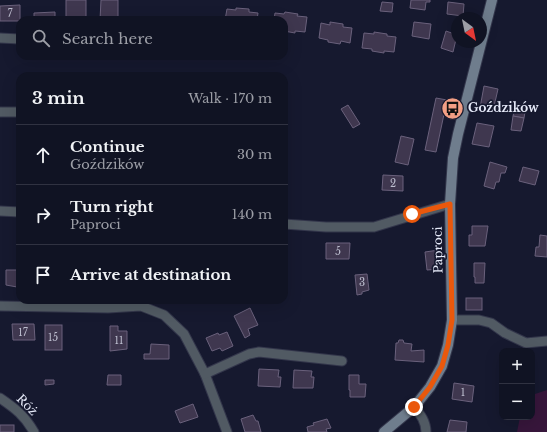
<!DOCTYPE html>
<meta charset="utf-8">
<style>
:root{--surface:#101323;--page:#1e2030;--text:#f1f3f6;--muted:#9c9ea6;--line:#303241}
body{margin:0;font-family:"Libre Baskerville",serif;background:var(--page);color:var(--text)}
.controls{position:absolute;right:12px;bottom:12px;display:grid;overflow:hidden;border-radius:8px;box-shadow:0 4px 16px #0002}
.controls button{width:36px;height:36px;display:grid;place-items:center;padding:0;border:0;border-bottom:1px solid var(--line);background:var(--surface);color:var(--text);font:20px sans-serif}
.compass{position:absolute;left:451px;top:12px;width:36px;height:36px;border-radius:50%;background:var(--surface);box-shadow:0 4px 16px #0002;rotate:147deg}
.stop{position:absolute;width:12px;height:12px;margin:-9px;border:3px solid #ea580c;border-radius:50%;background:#fff}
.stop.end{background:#ea580c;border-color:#fff;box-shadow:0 1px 4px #0008}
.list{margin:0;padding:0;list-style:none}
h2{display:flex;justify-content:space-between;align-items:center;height:52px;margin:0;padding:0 16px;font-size:17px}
h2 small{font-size:13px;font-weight:400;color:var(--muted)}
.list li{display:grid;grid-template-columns:26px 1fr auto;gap:12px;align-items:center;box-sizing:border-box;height:60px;padding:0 16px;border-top:1px solid var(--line)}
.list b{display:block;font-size:15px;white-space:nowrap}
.list p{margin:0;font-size:13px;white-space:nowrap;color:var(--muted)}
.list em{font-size:13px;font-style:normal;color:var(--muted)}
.icon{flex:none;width:22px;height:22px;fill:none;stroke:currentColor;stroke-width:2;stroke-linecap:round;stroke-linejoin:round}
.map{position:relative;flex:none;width:547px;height:432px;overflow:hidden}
.search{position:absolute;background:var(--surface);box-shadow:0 4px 16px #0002;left:16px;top:16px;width:272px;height:44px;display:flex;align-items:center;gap:10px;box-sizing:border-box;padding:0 14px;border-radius:12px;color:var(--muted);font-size:15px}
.panel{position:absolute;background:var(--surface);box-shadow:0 4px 16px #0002;left:16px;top:72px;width:272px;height:232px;border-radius:12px}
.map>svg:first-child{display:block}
.green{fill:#37163b}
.building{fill:#3f374f;stroke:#6a617c}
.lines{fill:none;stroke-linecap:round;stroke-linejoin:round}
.street-casing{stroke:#33364b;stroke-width:11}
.secondary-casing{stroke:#33364b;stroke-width:12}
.street{stroke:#515a63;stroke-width:9}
.secondary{stroke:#6f7d8d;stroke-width:10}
.route{stroke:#ea580c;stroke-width:5}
.labels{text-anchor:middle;stroke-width:3.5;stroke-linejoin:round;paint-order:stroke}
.number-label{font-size:10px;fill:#bcbdce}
.poi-label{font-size:12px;font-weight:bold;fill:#e6eaf9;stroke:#16192f;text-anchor:start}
.street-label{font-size:12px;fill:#e6eaf9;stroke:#16192f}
</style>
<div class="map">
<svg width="547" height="432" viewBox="0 0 547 432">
<rect width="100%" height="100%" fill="#16192f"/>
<polygon class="green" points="547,390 547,432 517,432 520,417 532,417 532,395"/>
<g class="building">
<polygon points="66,0 86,0 86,17 77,17 77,20 66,20"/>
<polygon points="101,0 118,0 118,20 100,20"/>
<polygon points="411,0 430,0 430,2 426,2 425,10 410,8"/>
<polygon points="382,2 393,3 392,12 380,11"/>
<polygon points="448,2 464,4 463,16 447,14"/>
<polygon points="20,5 20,21 0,21 0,6"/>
<polygon points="236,8 249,9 249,12 258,13 257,20 225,20 227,9 236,10"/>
<polygon points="55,12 55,20 34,20 34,13"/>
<polygon points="285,12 298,14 297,16 307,17 305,32 295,31 295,33 284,31 284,20 274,20 275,13 284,14"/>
<polygon points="330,22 343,24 343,27 352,28 350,43 341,41 340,44 328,42 328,40 319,38 321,23 330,25"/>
<polygon points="414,22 431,24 429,39 412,36"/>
<polygon points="446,31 457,35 453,52 441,48"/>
<polygon points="374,32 387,34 387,36 396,37 394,52 384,51 384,53 372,51 372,49 362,48 364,33 374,34"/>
<polygon points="484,86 498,89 493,111 480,108"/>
<polygon points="436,98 447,100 436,152 425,150"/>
<polygon points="516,104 526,106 524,118 513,116"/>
<polygon points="348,105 360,124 353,128 341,109"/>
<polygon points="513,116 524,118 521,131 511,130"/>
<polygon points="477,123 494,126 489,147 472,144"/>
<polygon points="401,136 414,139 408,165 395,162"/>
<polygon points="490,162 507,167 505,173 501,173 499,182 496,182 494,189 484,186"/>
<polygon points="523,167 539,171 535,185 519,181"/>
<polygon points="383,175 403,176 403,191 382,190"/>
<polygon points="472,226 488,226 485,246 469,246 469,235 472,235"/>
<polygon points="540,235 547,236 547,257 535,256 536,247 539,247"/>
<polygon points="326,243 350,243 349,259 326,259"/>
<polygon points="439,250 440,269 427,270 425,252"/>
<polygon points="474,263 485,263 484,283 475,283 475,277 474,277"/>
<polygon points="6,270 20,270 20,290 17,289 17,287 6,285"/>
<polygon points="367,274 369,290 362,292 362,294 357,295 355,275"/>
<rect x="466" y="298" width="16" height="12"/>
<polygon points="250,308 258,325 248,329 250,335 245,338 234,316"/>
<polygon points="12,324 34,324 35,340 13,340"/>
<rect x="45" y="325" width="17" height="25"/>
<polygon points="110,326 118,326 118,331 127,331 127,349 110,351"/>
<polygon points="227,332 233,346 222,351 220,348 212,351 206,338 218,333 219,335"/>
<polygon points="399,340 403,340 404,343 412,344 411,351 424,350 424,362 395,360 396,343 398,343"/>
<polygon points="151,344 169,345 169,359 144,359 144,354 150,354"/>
<polygon points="259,369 279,370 278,377 281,377 280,387 258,386"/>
<polygon points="294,370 312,371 311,377 314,377 313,388 293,388"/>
<polygon points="108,375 121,375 121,385 107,385"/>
<polygon points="349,375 359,375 359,384 366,384 365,397 350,397 350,390 349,390"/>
<polygon points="45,380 54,380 54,384 45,385"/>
<polygon points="454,383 474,386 472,402 452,399"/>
<polygon points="193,404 198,417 180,423 175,411"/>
<polygon points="253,415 256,421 258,421 261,432 245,432 241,419"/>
<polygon points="327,419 331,428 326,429 327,432 308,432 307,427 314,425 313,423"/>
<polygon points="450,420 467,422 466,432 447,432"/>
<rect x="0" y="425" width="14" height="7"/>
</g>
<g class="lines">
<defs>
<g id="street">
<polyline points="0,38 20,39"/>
<polyline points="0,112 20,112"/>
<polyline points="0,211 20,212"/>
<polyline points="284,224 326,227 374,227 450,204"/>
<polyline points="0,306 108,308 141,306 164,315 184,334 205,374 227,432"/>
<polyline points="452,320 479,320 491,323 505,333 526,343 547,341"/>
<polyline points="205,374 249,354 259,352 342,361"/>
<path d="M0 398C16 409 24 415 34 432"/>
<path d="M414 407C421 415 426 422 426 432"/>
</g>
<polyline id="secondary" points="384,432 414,407 430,387 442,366 448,345 452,320 450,204 453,158 458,134 492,0"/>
</defs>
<use href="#street" class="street-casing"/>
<use href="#secondary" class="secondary-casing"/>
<use href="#street" class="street"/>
<use href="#secondary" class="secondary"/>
</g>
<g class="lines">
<polyline class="route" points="412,214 450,204 452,320 448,345 442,366 430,387 414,407"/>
</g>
<defs>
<symbol id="bus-disc" viewBox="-11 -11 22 22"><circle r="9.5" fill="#f39f85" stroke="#16192f"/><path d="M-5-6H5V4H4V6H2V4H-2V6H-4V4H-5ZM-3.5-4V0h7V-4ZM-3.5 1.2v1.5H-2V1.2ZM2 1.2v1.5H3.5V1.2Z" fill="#111"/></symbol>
</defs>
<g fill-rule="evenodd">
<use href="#bus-disc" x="440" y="96" width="25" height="25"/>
</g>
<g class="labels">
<g class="number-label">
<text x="10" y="17">7</text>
<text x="393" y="187">2</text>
<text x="338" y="255">5</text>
<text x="362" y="286">3</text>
<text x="23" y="336">17</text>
<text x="53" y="341">15</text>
<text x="119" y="344">11</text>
<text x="463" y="396">1</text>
</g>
<g class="poi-label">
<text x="468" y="112">Goździków</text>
</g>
<g class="street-label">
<text transform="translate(438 250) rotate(-91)" y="4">Paproci</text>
<text transform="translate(27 405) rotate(45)" y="4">Róż</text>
</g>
</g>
</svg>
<div class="controls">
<button>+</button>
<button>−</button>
</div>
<svg class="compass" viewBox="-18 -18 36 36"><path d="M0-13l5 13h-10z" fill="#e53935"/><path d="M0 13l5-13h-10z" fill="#9c9ea6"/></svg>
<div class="stop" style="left:412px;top:214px"></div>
<div class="stop end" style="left:414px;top:407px"></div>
<div class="search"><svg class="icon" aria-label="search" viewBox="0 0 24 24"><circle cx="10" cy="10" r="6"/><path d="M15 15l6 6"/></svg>Search here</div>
<section class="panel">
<h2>3 min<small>Walk · 170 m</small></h2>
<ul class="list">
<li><svg class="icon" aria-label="ahead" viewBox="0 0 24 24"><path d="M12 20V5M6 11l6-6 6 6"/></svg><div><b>Continue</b><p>Goździków</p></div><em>30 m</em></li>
<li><svg class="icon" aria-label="right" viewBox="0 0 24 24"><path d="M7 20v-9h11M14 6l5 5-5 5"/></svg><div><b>Turn right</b><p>Paproci</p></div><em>140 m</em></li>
<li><svg class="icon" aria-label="arrive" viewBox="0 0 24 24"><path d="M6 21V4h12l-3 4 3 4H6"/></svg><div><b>Arrive at destination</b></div></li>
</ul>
</section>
</div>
